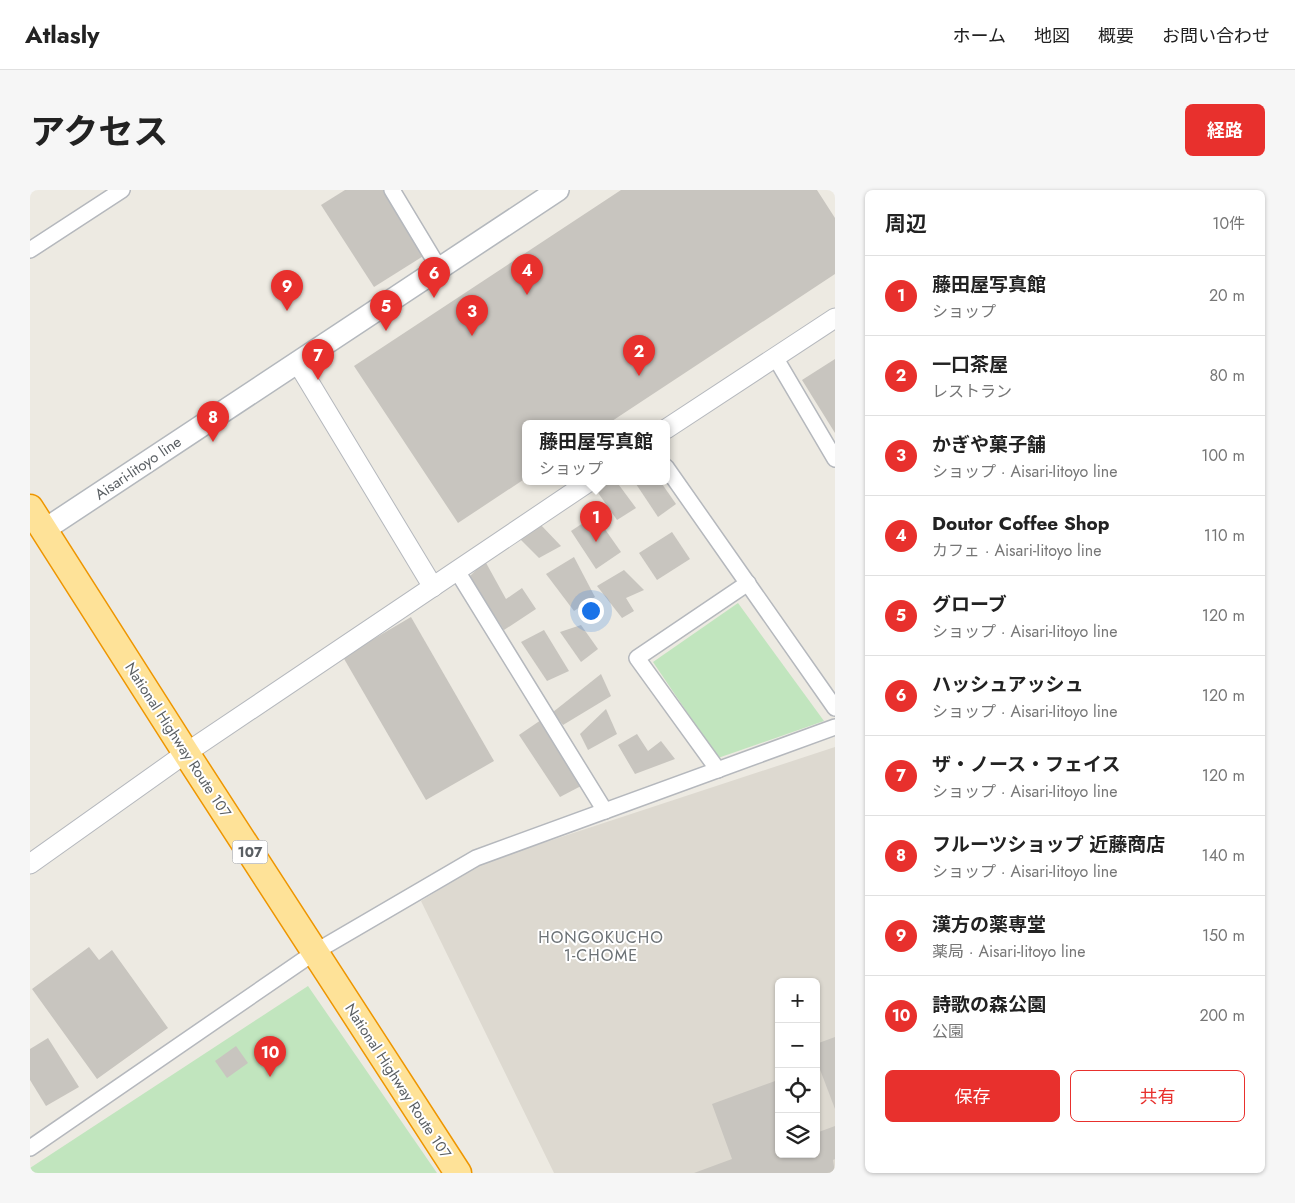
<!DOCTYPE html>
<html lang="ja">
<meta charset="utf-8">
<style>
:root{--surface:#fff;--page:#f6f6f6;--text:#222;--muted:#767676;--line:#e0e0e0;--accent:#e8302d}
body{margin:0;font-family:Jost,"Noto Sans JP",sans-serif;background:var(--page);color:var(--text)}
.controls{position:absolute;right:15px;bottom:15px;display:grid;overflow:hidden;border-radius:8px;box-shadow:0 1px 4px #0004}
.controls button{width:45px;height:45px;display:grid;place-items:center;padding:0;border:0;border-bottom:1px solid var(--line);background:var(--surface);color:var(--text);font:25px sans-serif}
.you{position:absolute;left:560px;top:420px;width:18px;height:18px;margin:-12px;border:4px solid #fff;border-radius:50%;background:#1a73e8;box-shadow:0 0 0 8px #1a73e833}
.badge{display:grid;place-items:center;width:32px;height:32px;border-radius:50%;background:var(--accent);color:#fff;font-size:16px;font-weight:700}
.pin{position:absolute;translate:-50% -41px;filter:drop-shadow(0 1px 2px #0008)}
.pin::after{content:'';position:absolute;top:26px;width:18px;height:15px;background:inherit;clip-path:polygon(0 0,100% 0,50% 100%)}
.popup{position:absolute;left:492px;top:230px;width:148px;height:65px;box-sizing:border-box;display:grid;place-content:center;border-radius:8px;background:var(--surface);filter:drop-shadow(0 1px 4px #0005);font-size:16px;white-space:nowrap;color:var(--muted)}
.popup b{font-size:19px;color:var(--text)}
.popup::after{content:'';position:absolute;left:50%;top:100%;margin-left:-10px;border:10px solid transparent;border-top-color:var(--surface)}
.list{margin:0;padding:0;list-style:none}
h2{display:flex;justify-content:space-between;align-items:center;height:65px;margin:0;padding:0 20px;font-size:21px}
h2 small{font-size:16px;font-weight:400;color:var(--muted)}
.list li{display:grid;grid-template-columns:32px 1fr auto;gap:15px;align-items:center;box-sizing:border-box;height:80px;padding:0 20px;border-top:1px solid var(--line)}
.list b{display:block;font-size:19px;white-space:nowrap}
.list p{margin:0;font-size:16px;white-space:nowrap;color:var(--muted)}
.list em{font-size:16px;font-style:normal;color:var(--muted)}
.actions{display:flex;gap:10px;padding:15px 20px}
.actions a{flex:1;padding:11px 0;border:1px solid var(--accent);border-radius:8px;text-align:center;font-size:18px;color:var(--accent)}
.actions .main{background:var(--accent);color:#fff}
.icon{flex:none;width:28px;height:28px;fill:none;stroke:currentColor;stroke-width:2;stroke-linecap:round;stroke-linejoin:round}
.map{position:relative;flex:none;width:805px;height:983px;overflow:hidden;border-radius:8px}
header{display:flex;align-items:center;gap:30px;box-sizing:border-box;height:70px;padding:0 25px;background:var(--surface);border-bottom:1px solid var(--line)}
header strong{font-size:24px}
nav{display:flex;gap:28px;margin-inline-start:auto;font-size:18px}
.intro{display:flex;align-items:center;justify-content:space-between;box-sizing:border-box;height:120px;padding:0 30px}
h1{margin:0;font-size:35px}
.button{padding:12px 22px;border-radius:8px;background:var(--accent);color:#fff;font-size:18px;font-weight:700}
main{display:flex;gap:30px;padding:0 30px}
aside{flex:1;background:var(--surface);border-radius:8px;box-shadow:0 1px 4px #0004}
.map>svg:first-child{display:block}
.education{fill:#ddd9d0;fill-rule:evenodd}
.green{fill:#c1e5be}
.building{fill:#c8c5bf}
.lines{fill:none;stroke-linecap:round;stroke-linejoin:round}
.minor-casing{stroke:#b5b8bd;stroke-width:18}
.tertiary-casing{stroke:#b5b8bd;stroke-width:21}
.secondary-casing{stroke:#b4b8bd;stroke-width:24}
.trunk-casing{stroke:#ee9601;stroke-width:29}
.minor{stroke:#fff;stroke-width:15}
.tertiary{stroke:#fff;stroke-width:19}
.secondary{stroke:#fff;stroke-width:21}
.trunk{stroke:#fee298;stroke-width:26}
.labels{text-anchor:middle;stroke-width:4;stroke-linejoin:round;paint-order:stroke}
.shield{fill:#fff;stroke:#8c8f92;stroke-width:1}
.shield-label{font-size:14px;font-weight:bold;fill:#5a5f63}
.street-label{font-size:15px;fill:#5a5f63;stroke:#fff}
.neighbourhood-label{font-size:16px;letter-spacing:1px;fill:#6b7175;stroke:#fff}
</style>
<header>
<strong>Atlasly</strong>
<nav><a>ホーム</a><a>地図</a><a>概要</a><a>お問い合わせ</a></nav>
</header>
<div class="intro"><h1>アクセス</h1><a class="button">経路</a></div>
<main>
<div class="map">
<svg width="805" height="983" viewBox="0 0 805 983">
<rect width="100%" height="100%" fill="#edeae2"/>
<path class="education" d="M805 557V983H524L391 711 452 673ZM749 792H786V964H749Z"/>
<g class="green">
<polygon points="708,413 794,531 688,568 623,472"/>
<polygon points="278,796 407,983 0,983 0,978"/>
</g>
<g class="building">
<polygon points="315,0 353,0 395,65 344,97 291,15"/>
<polygon points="591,0 787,0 805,28 805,84 579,233 496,233 496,288 428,333 324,176"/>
<polygon points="805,169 805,243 772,190"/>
<polygon points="569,291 586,291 606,318 587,330 562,294"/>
<polygon points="604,291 630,291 646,314 628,327"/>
<polygon points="565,325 591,362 566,379 541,341"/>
<polygon points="509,333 531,356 509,368 489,348"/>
<polygon points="642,342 660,369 627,390 609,363"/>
<polygon points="544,367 565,407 544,421 516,384"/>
<polygon points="455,371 476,409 492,398 506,419 474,440 439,387"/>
<polygon points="594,380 614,400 596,408 604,421 592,428 567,396"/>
<polygon points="381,427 464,571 396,610 313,467"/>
<polygon points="551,435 568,459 551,472 530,442"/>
<polygon points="514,440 539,481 517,491 491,452"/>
<polygon points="571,484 581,506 533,535 523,522"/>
<polygon points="576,519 587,544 558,560 550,544"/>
<polygon points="511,530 551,596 530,607 489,545"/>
<polygon points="607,544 618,561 631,551 645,569 605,584 588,555"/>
<polygon points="59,757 69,770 82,760 138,838 67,889 2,799"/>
<polygon points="805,847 805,919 786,869 786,854"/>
<polygon points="18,848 49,897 16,916 0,890 0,859"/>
<polygon points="206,856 218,873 197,888 185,871"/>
<polygon points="748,890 749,964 786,964 786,943 805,936 805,969 803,970 805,983 664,983 702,969 682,914"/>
</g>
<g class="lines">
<defs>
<g id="minor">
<polyline points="362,0 409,78"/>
<polyline points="0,60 92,0"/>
<polyline points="745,167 805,269"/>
<polyline points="636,277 805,518"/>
<polyline points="427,381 575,621"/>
<polyline points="688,580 607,468 718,393"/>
<polyline points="0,958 285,762 446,668 805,537"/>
</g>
<g id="tertiary">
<polyline points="267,172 403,397"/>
<polyline points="636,239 805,128"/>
<polyline points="0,674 156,563 560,291"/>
</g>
<polyline id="secondary" points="14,340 528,0"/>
<polyline id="trunk" points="0,318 156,563 428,983"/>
</defs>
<use href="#minor" class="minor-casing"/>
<use href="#tertiary" class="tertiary-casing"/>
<use href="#secondary" class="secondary-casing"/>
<use href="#trunk" class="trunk-casing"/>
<use href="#minor" class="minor"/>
<use href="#tertiary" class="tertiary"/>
<use href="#secondary" class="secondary"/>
<use href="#trunk" class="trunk"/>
</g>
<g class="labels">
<rect class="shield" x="202.5" y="650.5" width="35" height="23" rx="4"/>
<g class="shield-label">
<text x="220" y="667">107</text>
</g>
<g class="street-label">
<text transform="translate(108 278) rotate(-34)" y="5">Aisari-Iitoyo line</text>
<text transform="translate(148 550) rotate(57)" y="5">National Highway Route 107</text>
<text transform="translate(368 891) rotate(57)" y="5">National Highway Route 107</text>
</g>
<g class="neighbourhood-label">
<text x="571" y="753">HONGOKUCHO<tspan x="571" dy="18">1-CHOME</tspan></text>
</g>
</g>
</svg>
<div class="controls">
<button>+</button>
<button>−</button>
<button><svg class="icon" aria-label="locate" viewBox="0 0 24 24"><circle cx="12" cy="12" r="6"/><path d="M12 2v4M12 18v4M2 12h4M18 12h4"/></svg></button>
<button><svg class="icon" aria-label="layers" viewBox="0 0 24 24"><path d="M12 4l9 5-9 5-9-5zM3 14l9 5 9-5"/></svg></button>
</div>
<div class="you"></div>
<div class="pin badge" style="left:566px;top:352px">1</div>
<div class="popup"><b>藤田屋写真館</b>ショップ</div>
<div class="pin badge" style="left:609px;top:186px">2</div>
<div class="pin badge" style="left:442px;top:146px">3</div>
<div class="pin badge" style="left:497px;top:105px">4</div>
<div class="pin badge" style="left:356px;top:141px">5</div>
<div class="pin badge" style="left:404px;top:108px">6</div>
<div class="pin badge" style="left:288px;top:190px">7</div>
<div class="pin badge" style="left:183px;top:252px">8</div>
<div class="pin badge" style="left:257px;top:121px">9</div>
<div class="pin badge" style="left:240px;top:887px">10</div>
</div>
<aside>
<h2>周辺<small>10件</small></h2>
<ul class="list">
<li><span class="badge">1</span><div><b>藤田屋写真館</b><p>ショップ</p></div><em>20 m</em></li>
<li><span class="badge">2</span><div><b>一口茶屋</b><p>レストラン</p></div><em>80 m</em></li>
<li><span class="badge">3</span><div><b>かぎや菓子舗</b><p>ショップ · Aisari-Iitoyo line</p></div><em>100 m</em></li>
<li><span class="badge">4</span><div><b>Doutor Coffee Shop</b><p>カフェ · Aisari-Iitoyo line</p></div><em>110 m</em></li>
<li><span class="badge">5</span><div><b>グローブ</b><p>ショップ · Aisari-Iitoyo line</p></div><em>120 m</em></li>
<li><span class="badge">6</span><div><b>ハッシュアッシュ</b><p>ショップ · Aisari-Iitoyo line</p></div><em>120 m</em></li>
<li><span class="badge">7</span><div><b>ザ・ノース・フェイス</b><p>ショップ · Aisari-Iitoyo line</p></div><em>120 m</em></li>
<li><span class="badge">8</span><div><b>フルーツショップ 近藤商店</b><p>ショップ · Aisari-Iitoyo line</p></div><em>140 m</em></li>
<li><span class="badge">9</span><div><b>漢方の薬専堂</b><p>薬局 · Aisari-Iitoyo line</p></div><em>150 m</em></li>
<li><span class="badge">10</span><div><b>詩歌の森公園</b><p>公園</p></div><em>200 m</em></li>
</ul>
<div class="actions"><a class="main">保存</a><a>共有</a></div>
</aside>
</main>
